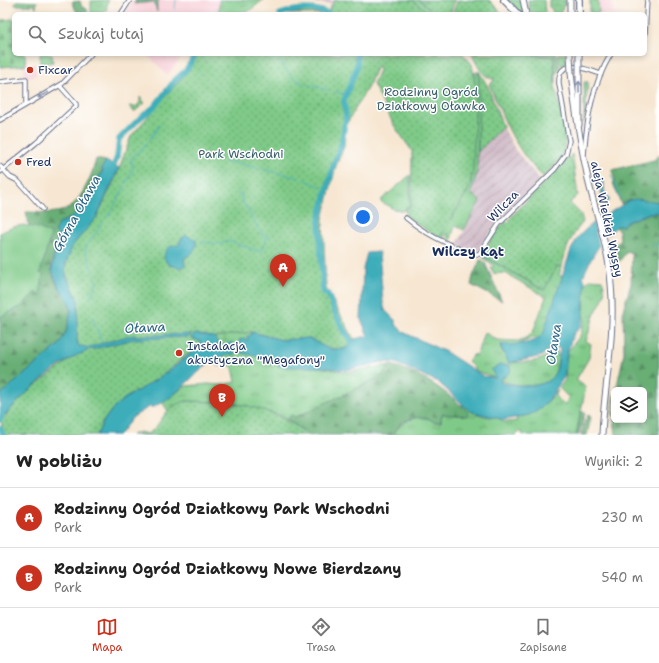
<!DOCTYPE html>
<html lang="pl">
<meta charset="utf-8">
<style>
:root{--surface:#fff;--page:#f2f2f2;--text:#222;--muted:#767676;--line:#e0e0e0;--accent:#c8321e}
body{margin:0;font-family:"Shantell Sans",sans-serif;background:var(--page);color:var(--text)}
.controls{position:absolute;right:12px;bottom:12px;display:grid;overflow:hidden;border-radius:6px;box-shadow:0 2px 6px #0003}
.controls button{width:36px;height:36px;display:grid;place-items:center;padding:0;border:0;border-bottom:1px solid var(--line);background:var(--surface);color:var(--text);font:20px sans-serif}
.you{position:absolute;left:363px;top:217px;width:14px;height:14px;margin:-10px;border:3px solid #fff;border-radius:50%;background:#1a73e8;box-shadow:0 0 0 6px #1a73e833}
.badge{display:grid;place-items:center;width:26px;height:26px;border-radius:50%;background:var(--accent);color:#fff;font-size:13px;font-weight:700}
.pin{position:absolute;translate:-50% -33px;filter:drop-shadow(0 1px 2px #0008)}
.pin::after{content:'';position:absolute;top:21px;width:14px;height:12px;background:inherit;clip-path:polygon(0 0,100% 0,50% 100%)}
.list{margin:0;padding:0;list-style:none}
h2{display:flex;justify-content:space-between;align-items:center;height:52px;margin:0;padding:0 16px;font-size:17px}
h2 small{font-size:13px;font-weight:400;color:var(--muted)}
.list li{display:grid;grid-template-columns:26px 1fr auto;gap:12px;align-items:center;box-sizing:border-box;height:60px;padding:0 16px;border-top:1px solid var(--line)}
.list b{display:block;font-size:15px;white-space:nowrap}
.list p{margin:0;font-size:13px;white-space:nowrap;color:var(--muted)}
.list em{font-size:13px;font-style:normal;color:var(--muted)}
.icon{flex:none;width:22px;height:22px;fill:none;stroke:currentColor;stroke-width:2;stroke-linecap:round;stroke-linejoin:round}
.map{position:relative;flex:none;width:659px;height:435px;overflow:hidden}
.search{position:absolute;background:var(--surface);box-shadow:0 2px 6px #0003;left:12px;right:12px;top:12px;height:44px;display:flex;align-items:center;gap:10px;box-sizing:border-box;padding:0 14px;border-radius:6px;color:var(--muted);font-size:15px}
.sheet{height:172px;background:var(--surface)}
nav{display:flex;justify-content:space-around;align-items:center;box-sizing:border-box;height:56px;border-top:1px solid var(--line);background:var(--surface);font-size:11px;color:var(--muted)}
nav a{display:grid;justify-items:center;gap:2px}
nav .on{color:var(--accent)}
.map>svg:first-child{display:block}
.built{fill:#f6cfd7}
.industrial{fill:url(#industrial-furrows)}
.grass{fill:url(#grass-tufts);stroke:#4d7c73}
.forest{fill:url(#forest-firs);stroke:#416e69}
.wetland{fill:url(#wetland-marsh);stroke:#4d7c73}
.cemetery{fill:url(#cemetery-stones);stroke:#4d7c73}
.park{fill:url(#park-dots);stroke:#4d7c73}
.pitch{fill:#7fca88;stroke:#4d7c73}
.water{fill:#3eadba;stroke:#2c6e8c}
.pier{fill:#f7e7d2}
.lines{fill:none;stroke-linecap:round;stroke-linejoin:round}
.stream{stroke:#3eadba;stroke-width:1}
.river{stroke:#3eadba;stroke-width:5.5}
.minor-casing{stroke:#686f87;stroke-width:5.5}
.secondary-casing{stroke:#686f87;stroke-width:7}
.primary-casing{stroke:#686f87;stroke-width:8}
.minor{stroke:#fff;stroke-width:3.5}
.secondary{stroke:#fff;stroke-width:5}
.primary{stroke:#fff;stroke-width:5.5}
.secondary-bridge-casing{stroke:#686f87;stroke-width:7;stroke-linecap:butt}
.secondary-bridge{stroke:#fff;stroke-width:5}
.oneway{stroke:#8d97ae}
.poi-dot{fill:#c8321e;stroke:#fff;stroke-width:1.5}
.labels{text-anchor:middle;stroke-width:3;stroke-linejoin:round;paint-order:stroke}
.poi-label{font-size:12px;fill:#1b2f5e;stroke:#fff;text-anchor:start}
.park-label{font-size:12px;fill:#395e6b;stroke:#fff}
.street-label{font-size:12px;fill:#1b2f5e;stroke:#fff}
.water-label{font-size:13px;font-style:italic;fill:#296183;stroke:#fff}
.neighbourhood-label{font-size:13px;font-weight:bold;fill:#1b2f5e;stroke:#fff}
</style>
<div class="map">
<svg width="659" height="435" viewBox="0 0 659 435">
<defs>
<pattern id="industrial-furrows" width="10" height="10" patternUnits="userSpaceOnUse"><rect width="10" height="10" fill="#d1bdc9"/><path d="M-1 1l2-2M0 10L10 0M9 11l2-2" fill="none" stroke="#a99aa6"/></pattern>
<pattern id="grass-tufts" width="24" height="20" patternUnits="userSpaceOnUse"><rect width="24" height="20" fill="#7fca88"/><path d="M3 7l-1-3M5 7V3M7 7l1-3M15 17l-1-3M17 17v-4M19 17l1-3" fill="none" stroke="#67a472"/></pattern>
<pattern id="forest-firs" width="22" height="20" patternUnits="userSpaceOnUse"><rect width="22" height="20" fill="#67ae74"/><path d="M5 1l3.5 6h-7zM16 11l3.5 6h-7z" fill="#548e62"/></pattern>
<pattern id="wetland-marsh" width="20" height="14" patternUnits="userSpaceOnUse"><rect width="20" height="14" fill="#7fca88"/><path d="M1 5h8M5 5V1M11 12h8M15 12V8" fill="none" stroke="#67a472"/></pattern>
<pattern id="cemetery-stones" width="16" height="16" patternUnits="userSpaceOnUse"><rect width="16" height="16" fill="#7fca88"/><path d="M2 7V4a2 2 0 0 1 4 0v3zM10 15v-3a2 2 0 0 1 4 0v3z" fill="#67a472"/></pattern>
<pattern id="park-dots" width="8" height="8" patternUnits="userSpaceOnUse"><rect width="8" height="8" fill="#7fca88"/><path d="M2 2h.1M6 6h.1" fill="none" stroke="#67a472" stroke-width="1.8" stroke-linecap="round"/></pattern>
</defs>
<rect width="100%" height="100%" fill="#fff"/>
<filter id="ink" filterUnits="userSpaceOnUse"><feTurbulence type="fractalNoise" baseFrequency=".025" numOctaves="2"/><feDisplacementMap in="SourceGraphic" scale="8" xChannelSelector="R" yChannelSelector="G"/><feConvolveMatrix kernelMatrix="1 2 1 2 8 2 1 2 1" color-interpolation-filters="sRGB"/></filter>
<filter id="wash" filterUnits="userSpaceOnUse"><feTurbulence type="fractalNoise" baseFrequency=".012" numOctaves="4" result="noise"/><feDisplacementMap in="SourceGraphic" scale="16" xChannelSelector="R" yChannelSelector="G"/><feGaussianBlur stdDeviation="0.9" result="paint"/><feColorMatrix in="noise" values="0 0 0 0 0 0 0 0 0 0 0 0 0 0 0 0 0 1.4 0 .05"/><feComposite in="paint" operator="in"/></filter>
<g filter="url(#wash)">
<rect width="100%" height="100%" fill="#f7e7d2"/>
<g class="built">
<polygon points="133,0 219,0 219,14 123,14"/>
<polygon points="598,0 613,0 613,12 627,14 599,14"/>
<polygon points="147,54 184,54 167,75"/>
<polygon points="35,64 36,76 24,77 24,65"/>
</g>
<g class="industrial">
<polygon points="315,0 335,0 332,4 315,3"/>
<polygon points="503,127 516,151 540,180 494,226 480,249 478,251 471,251 456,246 480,201 471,193 477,173 478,152"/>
</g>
<g class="grass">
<polygon points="108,0 106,12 91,13 91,1"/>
<polygon points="219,0 263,0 249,11 219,14"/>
<polygon points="412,0 419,0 436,14 430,14"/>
<polygon points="506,0 521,0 524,14 521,14"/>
<polygon points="528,0 544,0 545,14 541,14 540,12 539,14 532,14 529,7"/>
<polygon points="549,0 566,0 560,14 553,14 552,9 549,7"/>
<polygon points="590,0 598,0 599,13 590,14"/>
<polygon points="16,1 37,2 36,8 35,5 15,5"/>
<polygon points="40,54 52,54 53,62 40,64"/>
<polygon points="519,54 556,54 557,62 560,67 556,75 556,84 554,57"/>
<polygon points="558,54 566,54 566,64 562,66 558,61"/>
<polygon points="476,72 478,72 479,85 477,173 471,193 480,201 464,230 455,226 450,243 448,242 447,233 442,240 439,239 471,184 474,130 474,73"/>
<polygon points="584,82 588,82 584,123"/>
<polygon points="410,175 410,206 406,207 405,211 393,209 380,201"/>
<path d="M484 257 544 290 557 266 562 267 559 275 563 277 543 334 538 339 536 337 516 345 500 347 509 363C520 362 536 363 545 357 549 354 551 352 556 350 559 355 558 359 557 365 554 392 518 387 500 380L505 377 496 376V378L476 371 468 361 473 355 477 354 484 332 497 340 518 341 528 337 533 332 546 297 505 273 494 274 491 268 494 266 483 258Z"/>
<path d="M590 279 602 280C609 296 600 302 594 316 591 324 589 333 586 341L591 344 589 358 576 380 586 387 576 435H523L521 431 516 435H392C407 416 419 414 441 422L442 414 468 412 461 405H463L470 411 484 416 499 418 504 422 517 421 516 418C534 414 547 406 557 390L558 391 555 396 564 405 569 398 559 388 565 380 567 352 580 336 584 321 585 284Z"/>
<polygon points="238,352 256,356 279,366 319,367 347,372 390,365 383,376 296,418 291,415 288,420 276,414 230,402 186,401 168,411 162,402 171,397 185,386 208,384 220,385 236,382 233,368 230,365 218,366 215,358"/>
</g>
<g class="forest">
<polygon points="136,0 159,0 157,5 157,12 154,2 134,4"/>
<polygon points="80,1 82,7 87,9 88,12 77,13 72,2"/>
<polygon points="659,155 659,202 630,200 621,204 613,183 615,181 612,170 654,160"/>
<path d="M96 159 106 161 97 183 81 208 73 217 61 222 55 231 58 234C57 246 51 259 52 270 53 283 64 292 69 303 73 314 66 334 60 344L0 395V317L20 307 35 292 39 296 40 273 50 234 29 226 26 212C37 212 50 214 61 211 80 207 92 175 96 159Z"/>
<path d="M650 213H659V435H616C615 421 610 410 614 395V420H644V390H616L624 353 623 310 631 284 632 254 627 251 619 262 615 245 620 241 619 231 615 227Z"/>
<polygon points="480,260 482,260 485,263 502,301 471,285 473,276"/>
<path d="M390 365C417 370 449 393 468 412V416L442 414 441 422H434C427 416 414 416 405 421 400 423 395 431 392 435H309L288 420 291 415 296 417 382 376Z"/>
<polygon points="581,411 585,413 579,435 576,435"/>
<polygon points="588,415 591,417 587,435 581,435 585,421"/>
</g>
<polygon class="wetland" points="252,332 249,340 243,340 235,347 229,344 220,346 214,337"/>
<polygon class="cemetery" points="14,19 14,54 25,54 26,65 0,67 0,20"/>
<g class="park">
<polygon points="335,0 412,0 430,14 326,14"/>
<polygon points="419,0 455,0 450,14 436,14"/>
<polygon points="458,0 489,0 503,14 452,14"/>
<polygon points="309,11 324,14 288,14"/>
<polygon points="199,54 463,54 472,64 476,88 473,170 469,189 439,239 406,216 406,207 410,207 411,205 412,151 395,127 375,88 373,84 379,70 377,66 369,85 346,125 344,147 336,166 323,219 326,288 354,339 348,348 337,349 323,347 313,340 282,340 252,332 209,338 157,379 125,398 112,409 102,423 97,435 4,435 1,421 23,395 76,355 78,300 65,272 68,255 73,245 96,218 116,177 131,136 184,75"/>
<path d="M472 54H519L554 57C554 67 554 76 555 85 558 103 569 131 564 149 560 161 551 170 543 177 515 150 504 120 489 84L494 81V79C483 79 475 62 472 54Z"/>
<polygon points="479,71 488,87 503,127 478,152"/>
<polygon points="140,97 145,103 134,112 129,106 136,107 140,102"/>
<path d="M572 154 578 195 570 203 581 214 583 222C571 236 565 250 562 267L557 266 544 290 482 255 495 232 506 221 509 222 511 221 509 219Z"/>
<path d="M186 401C238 403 265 403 309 435H132L140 432 147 434C163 426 161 407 186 401Z"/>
</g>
<polygon class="pitch" points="23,225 38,228 51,234 40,273 43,274 40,296 35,292 20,307 0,317 0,233 13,227"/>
<g class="water">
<path d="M106 161 119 168 96 218 73 245 65 265 66 276 78 300 77 341 79 346 87 347 88 351C62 358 24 394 5 415L0 412V395L60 344 67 330 71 311 69 302 58 285 52 270 58 234 55 231C58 220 67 222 73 216 87 203 94 184 103 171L102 168Z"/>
<polygon points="602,179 604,183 604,191 610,200 607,203 603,202 601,191"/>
<path d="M636 199 659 202V213H649L624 223 623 226H617C601 240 591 257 583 277L585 281 583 318 580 328 574 333 567 352 564 377 548 401 536 412 529 415 504 420 470 411 438 382 396 363 383 362 347 370 319 367H291L279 366 256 356 238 352 212 360 171 397 154 407H149L133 417 119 435H97C112 400 128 398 157 379 171 370 189 356 201 344L200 341 190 338 195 334 214 337 220 346H225L232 342 235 347 238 346 240 339 248 340 247 336 251 335 252 332 282 340 308 338 329 349H346L354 339 368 336 361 319 363 269 367 253 379 252 383 302 385 310 395 320 397 326 405 333 446 352 483 376 496 378 491 370 499 365H509L511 371 507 375 501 378 500 381 503 383C518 386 547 390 555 373 559 366 558 358 560 350L558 347 547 351 542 356 509 363 500 345C515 344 532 346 543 334L571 250 578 237 590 225 630 200Z"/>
<path d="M186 235 196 240C198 249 192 255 184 258L185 265 182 268 169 265 164 258C165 248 170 245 179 245L181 239Z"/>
<polygon points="192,334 188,337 134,339 90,350 89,347 128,336"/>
</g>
<polygon class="pier" points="602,214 608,236 600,247 593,220"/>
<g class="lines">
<g class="stream">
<polyline points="175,9 176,0"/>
<polyline points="275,54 291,76 305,85"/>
<polyline points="308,85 328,90"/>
<polyline points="335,92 345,94"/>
<polyline points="224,162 236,163 299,178"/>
<polyline points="611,175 621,198"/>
<polyline points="305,180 322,187"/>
<polyline points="126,183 133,170 131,158 144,147 160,125"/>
<polyline points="325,189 328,191"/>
<path d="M237 193 242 196V202C252 213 255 229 267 239"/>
<polyline points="105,219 111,212 125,186"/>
<polyline points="202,242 220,244 229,241 260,252 268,236 270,236"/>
<polyline points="652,245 659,245"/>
<path d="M90 298 97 283 85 250C88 239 98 233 102 222"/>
<polyline points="92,317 95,325"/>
<polyline points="96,327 101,340"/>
</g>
<g class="river">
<path d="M280 14C295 9 314 6 329 14"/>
<polyline points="111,172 117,157 119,139 140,118 154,107 175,80 186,70 196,54"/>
<path d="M356 348C343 332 335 315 328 294L324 293 323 289 319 221 334 163 341 146 346 118 344 100 357 67V54"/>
<polyline points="0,420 4,407"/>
<polyline points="0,428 3,435"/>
</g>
</g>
</g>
<g filter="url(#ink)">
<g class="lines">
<defs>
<g id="minor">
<polyline points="121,14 130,0"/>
<polyline points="645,34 647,0"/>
<polyline points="0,82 26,79 26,104"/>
<polyline points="0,120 62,84 91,54"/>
<path d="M584 154C587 119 592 85 611 54"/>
<polyline points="0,166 10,177 18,181 43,209"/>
<polyline points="0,172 36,143 76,106 76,104 60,86"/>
<path d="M406 218C426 235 448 245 473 254H479L499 224 555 169 566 154 569 141 559 84C557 56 585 69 601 74"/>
</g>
<g id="secondary">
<polyline points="523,0 526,14"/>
<polyline points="570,14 570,0"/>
<path d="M571 73C575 111 581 147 589 184 597 217 609 250 611 284 616 335 604 385 602 435"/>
<polyline points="579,73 579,125"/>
</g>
<g id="primary">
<polyline points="504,0 518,14"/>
<polyline points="579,0 579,14"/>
</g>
</defs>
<use href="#minor" class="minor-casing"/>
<use href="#secondary" class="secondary-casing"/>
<use href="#primary" class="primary-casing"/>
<use href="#minor" class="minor"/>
<use href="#secondary" class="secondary"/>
<use href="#primary" class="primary"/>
<defs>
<g id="secondary-bridge">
<polyline points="570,54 571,73"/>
<polyline points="579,54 579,73"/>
</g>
</defs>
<use href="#secondary-bridge" class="secondary-bridge-casing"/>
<use href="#secondary-bridge" class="secondary-bridge"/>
</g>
<defs><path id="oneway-shaft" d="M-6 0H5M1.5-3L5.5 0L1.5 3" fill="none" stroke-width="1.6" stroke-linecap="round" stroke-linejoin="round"/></defs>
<g class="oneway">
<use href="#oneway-shaft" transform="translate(579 87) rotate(-90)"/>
<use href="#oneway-shaft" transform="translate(43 95) rotate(153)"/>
</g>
</g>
<g class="poi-dot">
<circle cx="30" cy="70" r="4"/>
<circle cx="18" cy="162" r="4"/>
<circle cx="179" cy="353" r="4"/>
</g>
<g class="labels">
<g class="poi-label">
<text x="38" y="74">Fixcar</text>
<text x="26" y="166">Fred</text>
<text x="187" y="350">Instalacja<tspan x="187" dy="14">akustyczna "Megafony"</tspan></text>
</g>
<g class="park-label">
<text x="431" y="96">Rodzinny Ogród<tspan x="431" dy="14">Działkowy Oławka</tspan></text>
<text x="241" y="158">Park Wschodni</text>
</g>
<g class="street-label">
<text transform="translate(503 206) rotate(-46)" y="4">Wilcza</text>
<text transform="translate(607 219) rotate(78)" y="4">aleja Wielkiej Wyspy</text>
</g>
<g class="water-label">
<text transform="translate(76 213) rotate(-61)" y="5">Górna Oława</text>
<text transform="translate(145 327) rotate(-3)" y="5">Oława</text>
<text transform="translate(553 344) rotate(-81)" y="5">Oława</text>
</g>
<g class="neighbourhood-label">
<text x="468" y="256">Wilczy Kąt</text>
</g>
</g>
</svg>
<div class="controls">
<button><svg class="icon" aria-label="layers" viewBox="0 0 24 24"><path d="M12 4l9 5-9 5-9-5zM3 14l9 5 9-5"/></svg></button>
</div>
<div class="you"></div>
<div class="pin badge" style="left:283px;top:287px">A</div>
<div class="pin badge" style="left:222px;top:417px">B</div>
<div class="search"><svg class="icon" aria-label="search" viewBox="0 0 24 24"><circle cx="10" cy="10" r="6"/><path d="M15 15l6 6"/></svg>Szukaj tutaj</div>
</div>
<section class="sheet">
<h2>W pobliżu<small>Wyniki: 2</small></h2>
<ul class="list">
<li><span class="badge">A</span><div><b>Rodzinny Ogród Działkowy Park Wschodni</b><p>Park</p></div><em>230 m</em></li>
<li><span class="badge">B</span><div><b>Rodzinny Ogród Działkowy Nowe Bierdzany</b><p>Park</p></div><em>540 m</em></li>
</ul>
</section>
<nav>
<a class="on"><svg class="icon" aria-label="map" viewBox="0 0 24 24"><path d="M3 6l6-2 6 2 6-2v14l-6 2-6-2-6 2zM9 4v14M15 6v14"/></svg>Mapa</a>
<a><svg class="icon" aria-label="directions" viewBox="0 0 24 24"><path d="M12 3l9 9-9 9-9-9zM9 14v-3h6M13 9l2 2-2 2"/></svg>Trasa</a>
<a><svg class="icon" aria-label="saved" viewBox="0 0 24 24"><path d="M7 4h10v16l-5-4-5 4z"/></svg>Zapisane</a>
</nav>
